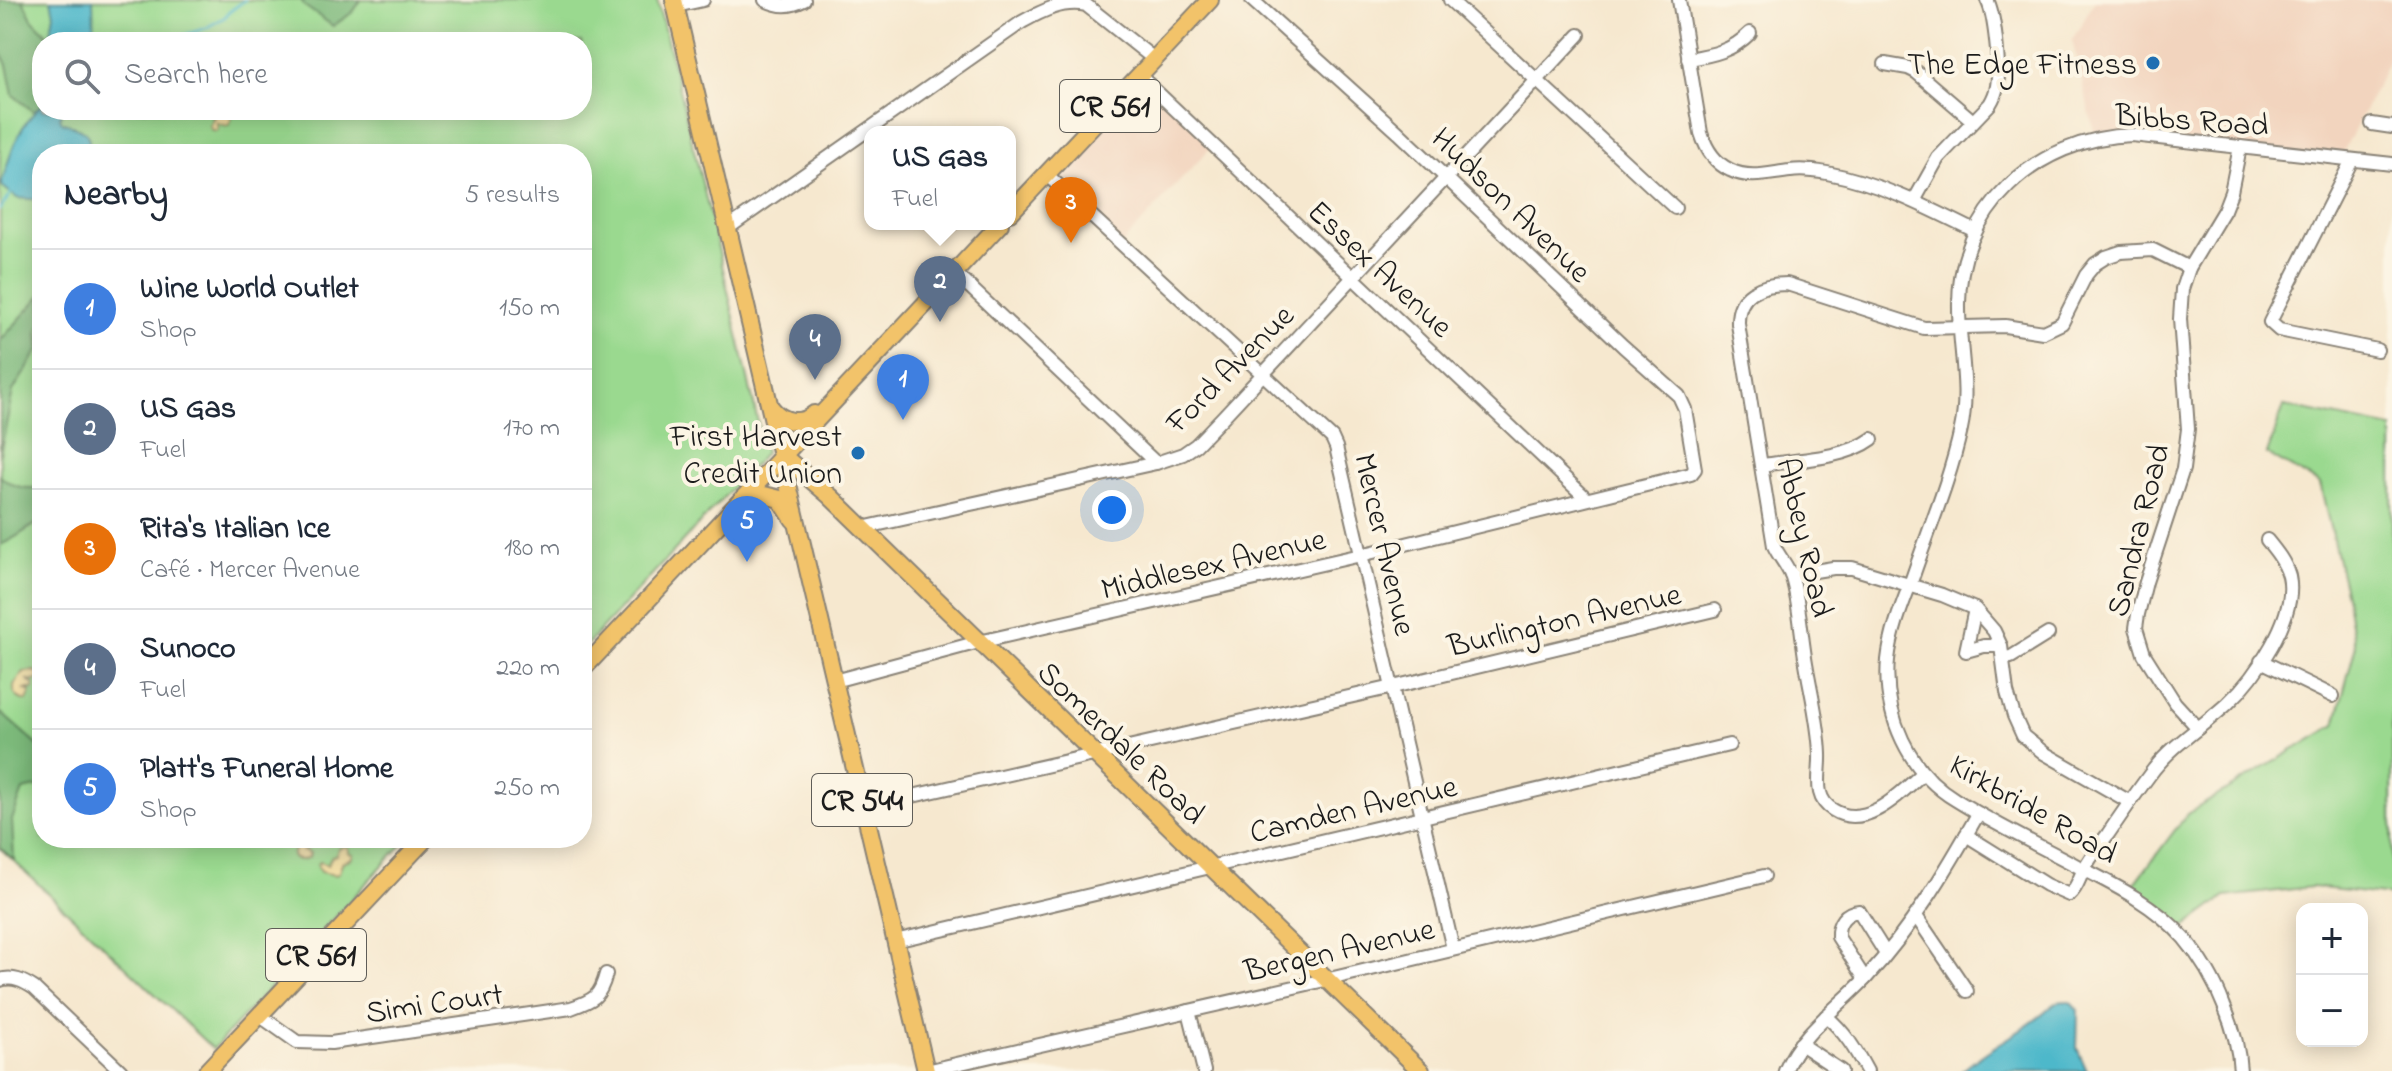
<!DOCTYPE html>
<meta charset="utf-8">
<style>
:root{--surface:#fff;--page:#f2f2f3;--text:#1f2937;--muted:#747a83;--line:#e0e1e3;--accent:#111827}
body{margin:0;font-family:"Indie Flower",sans-serif;background:var(--page);color:var(--text)}
.controls{position:absolute;right:24px;bottom:24px;display:grid;overflow:hidden;border-radius:16px;box-shadow:0 4px 20px #0003}
.controls button{width:72px;height:72px;display:grid;place-items:center;padding:0;border:0;border-bottom:2px solid var(--line);background:var(--surface);color:var(--text);font:40px sans-serif}
.you{position:absolute;left:1112px;top:510px;width:28px;height:28px;margin:-20px;border:6px solid #fff;border-radius:50%;background:#1a73e8;box-shadow:0 0 0 12px #1a73e833}
.badge{display:grid;place-items:center;width:52px;height:52px;border-radius:50%;background:var(--accent);color:#fff;font-size:26px;font-weight:700}
.pin{position:absolute;translate:-50% -66px;filter:drop-shadow(0 2px 4px #0008)}
.pin::after{content:'';position:absolute;top:42px;width:28px;height:24px;background:inherit;clip-path:polygon(0 0,100% 0,50% 100%)}
.popup{position:absolute;left:864px;top:126px;width:152px;height:104px;box-sizing:border-box;display:grid;place-content:center;border-radius:16px;background:var(--surface);filter:drop-shadow(0 2px 6px #0005);font-size:26px;white-space:nowrap;color:var(--muted)}
.popup b{font-size:30px;color:var(--text)}
.popup::after{content:'';position:absolute;left:50%;top:100%;margin-left:-16px;border:16px solid transparent;border-top-color:var(--surface)}
.list{margin:0;padding:0;list-style:none}
h2{display:flex;justify-content:space-between;align-items:center;height:104px;margin:0;padding:0 32px;font-size:34px}
h2 small{font-size:26px;font-weight:400;color:var(--muted)}
.list li{display:grid;grid-template-columns:52px 1fr auto;gap:24px;align-items:center;box-sizing:border-box;height:120px;padding:0 32px;border-top:2px solid var(--line)}
.list b{display:block;font-size:30px;white-space:nowrap}
.list p{margin:0;font-size:26px;white-space:nowrap;color:var(--muted)}
.list em{font-size:26px;font-style:normal;color:var(--muted)}
.icon{flex:none;width:44px;height:44px;fill:none;stroke:currentColor;stroke-width:2;stroke-linecap:round;stroke-linejoin:round}
.map{position:relative;flex:none;width:2392px;height:1071px;overflow:hidden}
.search{position:absolute;background:var(--surface);box-shadow:0 4px 20px #0003;left:32px;top:32px;width:560px;height:88px;display:flex;align-items:center;gap:20px;box-sizing:border-box;padding:0 28px;border-radius:32px;color:var(--muted);font-size:30px}
.panel{position:absolute;background:var(--surface);box-shadow:0 4px 20px #0003;left:32px;top:144px;width:560px;height:704px;border-radius:32px}
.map>svg:first-child{display:block}
.built{fill:#f2d4be}
.green{fill:#9ad98f;stroke:#5b7a56;stroke-width:2;fill-rule:evenodd}
.forest{fill:#7bb97a;stroke:#4c6a4b;stroke-width:2}
.sand{fill:#eeda9e;stroke:#857b5d;stroke-width:2}
.water{fill:#4db8ca;stroke:#346a73;stroke-width:2}
.lines{fill:none;stroke-linecap:round;stroke-linejoin:round}
.stream{stroke:#4db8ca;stroke-width:3}
.minor-casing{stroke:#898276;stroke-width:16}
.major-casing{stroke:#898276;stroke-width:20}
.minor{stroke:#fff;stroke-width:12}
.major{stroke:#f2c36a;stroke-width:16}
.poi-dot{fill:#1f6fb2;stroke:#fcf5e5;stroke-width:3}
.labels{text-anchor:middle;stroke-width:8;stroke-linejoin:round;paint-order:stroke}
.shield{fill:#fcf5e5;stroke:#5f5d58;stroke-width:2}
.shield-label{font-size:30px;font-weight:bold;fill:#1c1c1c}
.poi-label{font-size:32px;fill:#1c1c1c;stroke:#fcf5e5;text-anchor:end}
.street-label{font-size:32px;fill:#1c1c1c;stroke:#fcf5e5}
</style>
<div class="map">
<svg width="2392" height="1071" viewBox="0 0 2392 1071">
<rect width="100%" height="100%" fill="#fcf5e5"/>
<filter id="ink" filterUnits="userSpaceOnUse"><feTurbulence type="fractalNoise" baseFrequency=".0125" numOctaves="2"/><feDisplacementMap in="SourceGraphic" scale="16" xChannelSelector="R" yChannelSelector="G"/><feConvolveMatrix kernelMatrix="1 2 1 2 8 2 1 2 1" color-interpolation-filters="sRGB"/></filter>
<filter id="wash" filterUnits="userSpaceOnUse"><feTurbulence type="fractalNoise" baseFrequency=".006" numOctaves="4" result="noise"/><feDisplacementMap in="SourceGraphic" scale="32" xChannelSelector="R" yChannelSelector="G"/><feGaussianBlur stdDeviation="1.8" result="paint"/><feColorMatrix in="noise" values="0 0 0 0 0 0 0 0 0 0 0 0 0 0 0 0 0 1.4 0 .05"/><feComposite in="paint" operator="in"/></filter>
<g filter="url(#wash)">
<rect width="100%" height="100%" fill="#f6e8cf"/>
<g class="built">
<polygon points="2095,0 2392,0 2392,55 2340,159 2132,135 2096,139 2072,40"/>
<polygon points="1139,75 1213,145 1121,245 1046,174"/>
</g>
<g class="green">
<path d="M0 0H657L717 243 765 453 582 650V154H42V838H408L213 1049 0 848ZM42 42H582V110H42Z"/>
<polygon points="2284,406 2392,428 2392,896 2312,887 2225,897 2183,928 2164,909 2133,886 2187,814 2335,725 2355,648 2347,600 2320,484 2267,454"/>
</g>
<g class="forest">
<polygon points="0,0 23,0 32,19 50,37 49,42 42,42 42,104 34,112 13,95 7,65 0,50"/>
<polygon points="302,0 361,0 353,12 333,26 303,5"/>
<polygon points="42,294 42,324 38,329 39,349 13,391 0,454 0,341"/>
<path d="M0 476C14 487 24 490 42 487V521C27 528 16 539 0 545Z"/>
<polygon points="0,712 42,749 42,786 23,790 12,820 14,860 0,848"/>
</g>
<g class="sand">
<polygon points="217,110 230,110 228,114 232,117 230,124 227,126 217,123 218,129 215,131 210,129 209,126"/>
<path d="M34 671 39 673 42 677 35 681 28 680 34 685 33 689H24L31 692 27 701C17 699 13 695 14 685L24 672Z"/>
<polygon points="294,838 311,838 308,841 308,847 303,850 310,853 309,857 302,860 294,859 292,856 295,846"/>
<polygon points="344,846 348,847 349,853 353,854 352,858 342,862 339,873 335,875 320,872 317,864 320,862 327,865 332,856 336,855 338,849"/>
</g>
<g class="water">
<polygon points="51,0 93,0 94,30 89,42 83,42 71,32 64,36 63,42 49,42 54,14"/>
<path d="M42 104V110H62L60 118 62 122C79 129 95 129 87 154H42V200L17 198 2 186V181C13 147 16 130 42 104Z"/>
<path d="M2065 1001 2072 1003 2078 1010 2077 1048 2087 1071H1962C1989 1046 2025 1032 2052 1006L2058 1002Z"/>
</g>
<g class="lines">
<g class="stream">
<polyline points="164,42 206,28 225,17 229,12 245,0"/>
<polyline points="0,209 12,192"/>
</g>
</g>
</g>
<g filter="url(#ink)">
<g class="lines">
<defs>
<g id="minor">
<path d="M765 0C780 7 790 7 804 0"/>
<polyline points="1450,0 1675,208"/>
<path d="M1679 0 1701 133C1706 149 1715 163 1730 170 1750 180 1770 173 1790 171 1802 169 1816 171 1827 173 1880 183 1927 207 1975 231"/>
<polyline points="676,6 703,0"/>
<path d="M1688 59C1713 55 1732 51 1750 33"/>
<polyline points="1885,64 1908,68 1916,72 1973,121"/>
<polyline points="1139,75 1587,499"/>
<polyline points="2372,124 2392,127"/>
<polyline points="2352,160 2270,322 2279,330 2377,350"/>
<polyline points="1046,174 1332,438 1336,447 1453,949"/>
<path d="M1914 201 1938 158 1990 104C1993 99 1996 92 1997 86 2000 69 1995 14 1987 0"/>
<path d="M728 228 1022 22C1042 11 1063 0 1086 5L1154 59"/>
<polyline points="954,272 1156,463"/>
<path d="M1762 465C1795 460 1845 459 1872 439"/>
<polyline points="862,528 1156,463 1183,454 1196,445 1222,418 1579,35"/>
<polyline points="1791,575 1833,568 1852,568 1942,595 1975,609 1994,631 2001,646 2007,692 2014,716 2023,736 2044,753 2130,802"/>
<polyline points="1975,609 1966,651 1984,646 2001,646"/>
<polyline points="2003,658 2011,657 2048,634"/>
<polyline points="2261,661 2333,696"/>
<polyline points="834,681 979,642 1361,555 1691,474 1695,469 1685,409 1679,396 1623,346 1399,133 1252,0"/>
<polyline points="2198,728 2175,703 2144,654 2136,628 2138,614 2146,582 2183,469 2188,429 2180,319 2182,289 2189,268 2224,210 2231,192 2240,147"/>
<path d="M1923 773C1902 792 1866 831 1833 810 1812 797 1821 775 1820 754 1819 724 1811 693 1806 663 1801 635 1800 605 1792 578 1788 566 1779 557 1774 546L1738 324C1737 293 1761 284 1787 284L1924 328 2005 326 2043 332 2062 323 2086 275 2095 264 2106 257 2121 252 2153 250 2189 268"/>
<polyline points="864,807 1393,687 1715,610"/>
<path d="M1966 835 2046 885 2069 895C2078 887 2078 880 2084 869 2090 857 2100 845 2108 834 2123 812 2138 790 2154 769 2175 743 2203 726 2227 704 2255 678 2298 616 2289 576 2285 562 2276 551 2267 540"/>
<polyline points="1916,916 1967,991"/>
<polyline points="895,941 1729,745"/>
<path d="M1865 979 1838 937C1837 923 1845 912 1859 911L1886 954"/>
<path d="M0 980C13 976 23 981 34 988L121 1071"/>
<polyline points="1189,1011 1204,1071"/>
<path d="M259 1015 297 1042 331 1043 571 1008C594 1000 600 997 606 974"/>
<path d="M1826 1016C1845 1032 1855 1049 1867 1071"/>
<polyline points="1800,1044 1841,1071"/>
<polyline points="926,1071 1325,980 1764,876"/>
<path d="M1785 1071C1801 1032 1838 1008 1866 978 1911 929 1946 871 1978 814"/>
<path d="M2240 1071C2239 1049 2233 1027 2224 1006 2215 982 2201 958 2184 938 2156 906 2117 886 2079 867 2038 845 1996 825 1956 800 1909 772 1883 715 1888 660 1891 632 1902 605 1912 579 1929 529 1950 480 1961 429 1970 389 1959 348 1959 308 1957 210 2036 138 2132 135L2392 164"/>
</g>
<g id="major">
<polyline points="674,0 926,1071"/>
<polyline points="1010,213 1210,0"/>
<path d="M771 408C782 422 800 426 814 414"/>
<polyline points="782,455 830,496 1421,1071"/>
<polyline points="743,502 748,496 764,495 780,499 794,520"/>
<polyline points="582,670 1000,224"/>
<polyline points="207,1071 426,838"/>
</g>
</defs>
<use href="#minor" class="minor-casing"/>
<use href="#major" class="major-casing"/>
<use href="#minor" class="minor"/>
<use href="#major" class="major"/>
</g>
</g>
<g class="poi-dot">
<circle cx="2153" cy="63" r="8"/>
<circle cx="858" cy="453" r="8"/>
</g>
<g class="labels">
<g class="shield">
<rect x="1060" y="80" width="100" height="52" rx="6"/>
<rect x="812" y="774" width="100" height="52" rx="6"/>
<rect x="266" y="929" width="100" height="52" rx="6"/>
</g>
<g class="shield-label">
<text x="1110" y="116">CR 561</text>
<text x="862" y="810">CR 544</text>
<text x="316" y="965">CR 561</text>
</g>
<g class="poi-label">
<text x="2137" y="74">The Edge Fitness</text>
<text x="842" y="446">First Harvest<tspan x="842" dy="37">Credit Union</tspan></text>
</g>
<g class="street-label">
<text transform="translate(2192 119) rotate(4)" y="11">Bibbs Road</text>
<text transform="translate(1512 204) rotate(44)" y="11">Hudson Avenue</text>
<text transform="translate(1381 268) rotate(43)" y="11">Essex Avenue</text>
<text transform="translate(1229 368) rotate(-45)" y="11">Ford Avenue</text>
<text transform="translate(2137 530) rotate(-76)" y="11">Sandra Road</text>
<text transform="translate(1806 537) rotate(77)" y="11">Abbey Road</text>
<text transform="translate(1386 544) rotate(77)" y="11">Mercer Avenue</text>
<text transform="translate(1213 563) rotate(-13)" y="11">Middlesex Avenue</text>
<text transform="translate(1564 619) rotate(-13)" y="11">Burlington Avenue</text>
<text transform="translate(1122 742) rotate(44)" y="11">Somerdale Road</text>
<text transform="translate(1353 808) rotate(-13)" y="11">Camden Avenue</text>
<text transform="translate(2034 808) rotate(30)" y="11">Kirkbride Road</text>
<text transform="translate(1339 949) rotate(-13)" y="11">Bergen Avenue</text>
<text transform="translate(434 1002) rotate(-8)" y="11">Simi Court</text>
</g>
</g>
</svg>
<div class="controls">
<button>+</button>
<button>−</button>
</div>
<div class="you"></div>
<div class="pin badge" style="left:903px;top:420px;background:#3f7fe0">1</div>
<div class="pin badge" style="left:940px;top:322px;background:#5c6f8a">2</div>
<div class="popup"><b>US Gas</b>Fuel</div>
<div class="pin badge" style="left:1071px;top:243px;background:#e8710a">3</div>
<div class="pin badge" style="left:815px;top:380px;background:#5c6f8a">4</div>
<div class="pin badge" style="left:747px;top:562px;background:#3f7fe0">5</div>
<div class="search"><svg class="icon" aria-label="search" viewBox="0 0 24 24"><circle cx="10" cy="10" r="6"/><path d="M15 15l6 6"/></svg>Search here</div>
<section class="panel">
<h2>Nearby<small>5 results</small></h2>
<ul class="list">
<li><span class="badge" style="background:#3f7fe0">1</span><div><b>Wine World Outlet</b><p>Shop</p></div><em>150 m</em></li>
<li><span class="badge" style="background:#5c6f8a">2</span><div><b>US Gas</b><p>Fuel</p></div><em>170 m</em></li>
<li><span class="badge" style="background:#e8710a">3</span><div><b>Rita's Italian Ice</b><p>Café · Mercer Avenue</p></div><em>180 m</em></li>
<li><span class="badge" style="background:#5c6f8a">4</span><div><b>Sunoco</b><p>Fuel</p></div><em>220 m</em></li>
<li><span class="badge" style="background:#3f7fe0">5</span><div><b>Platt's Funeral Home</b><p>Shop</p></div><em>250 m</em></li>
</ul>
</section>
</div>
